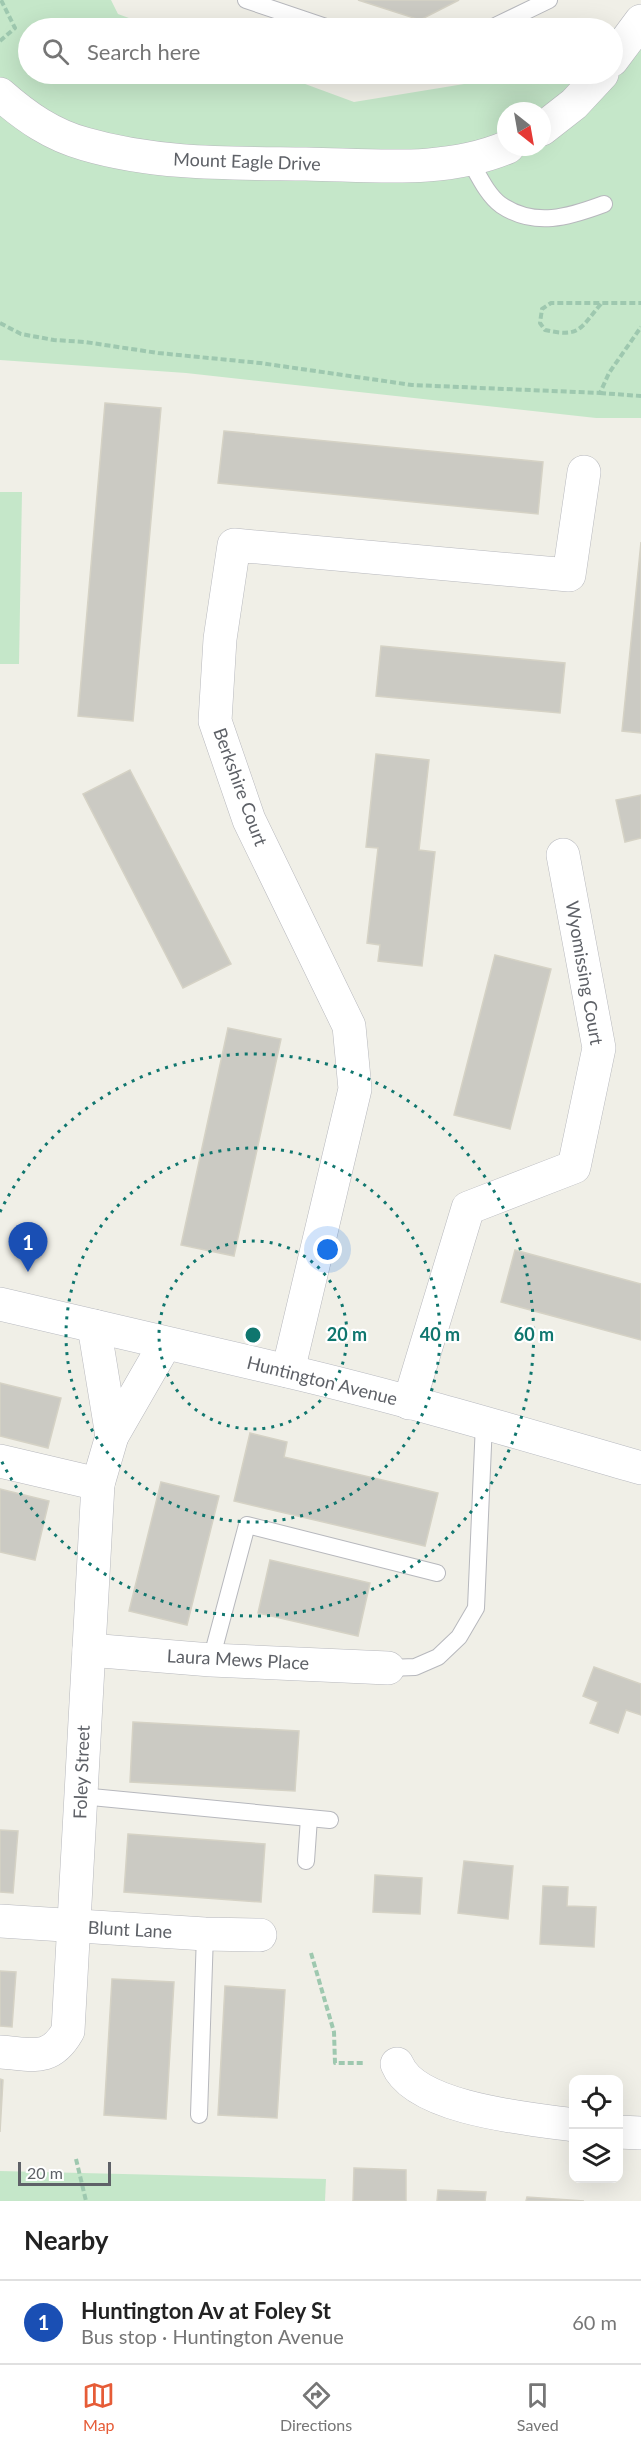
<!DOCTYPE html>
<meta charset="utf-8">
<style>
:root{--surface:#fff;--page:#f2f2f2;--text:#222;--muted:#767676;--line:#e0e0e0;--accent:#e65c37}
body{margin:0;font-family:Lato,sans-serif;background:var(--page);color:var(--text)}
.controls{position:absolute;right:18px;bottom:18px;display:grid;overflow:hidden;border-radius:12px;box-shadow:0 6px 24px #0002}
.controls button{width:54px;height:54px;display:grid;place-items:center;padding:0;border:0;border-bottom:2px solid var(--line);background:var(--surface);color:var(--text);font:30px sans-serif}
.compass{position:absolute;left:497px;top:102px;width:54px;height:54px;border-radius:50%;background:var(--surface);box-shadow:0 6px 24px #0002;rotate:149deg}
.scale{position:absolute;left:18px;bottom:15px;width:93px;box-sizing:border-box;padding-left:6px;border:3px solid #5e6167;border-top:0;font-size:16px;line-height:21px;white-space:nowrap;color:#5e6167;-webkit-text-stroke:4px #fff;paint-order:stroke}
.you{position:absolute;left:328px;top:1250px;width:21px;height:21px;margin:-15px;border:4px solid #fff;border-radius:50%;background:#1a73e8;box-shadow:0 0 0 9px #1a73e833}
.badge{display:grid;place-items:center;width:39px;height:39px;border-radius:50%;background:var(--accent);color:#fff;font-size:20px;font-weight:700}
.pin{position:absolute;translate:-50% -50px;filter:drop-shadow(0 2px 3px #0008)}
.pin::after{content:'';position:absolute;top:32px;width:21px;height:18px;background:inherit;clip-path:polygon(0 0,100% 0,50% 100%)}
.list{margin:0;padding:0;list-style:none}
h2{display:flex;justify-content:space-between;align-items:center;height:78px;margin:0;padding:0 24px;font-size:26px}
h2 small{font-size:20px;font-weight:400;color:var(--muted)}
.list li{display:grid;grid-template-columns:39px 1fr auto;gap:18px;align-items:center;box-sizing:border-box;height:84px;padding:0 24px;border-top:2px solid var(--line)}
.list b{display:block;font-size:22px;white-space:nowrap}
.list p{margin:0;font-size:20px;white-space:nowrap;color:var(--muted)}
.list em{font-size:20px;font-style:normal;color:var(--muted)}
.icon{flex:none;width:33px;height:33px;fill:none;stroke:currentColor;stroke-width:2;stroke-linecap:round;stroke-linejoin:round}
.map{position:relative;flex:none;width:641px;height:2201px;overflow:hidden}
.search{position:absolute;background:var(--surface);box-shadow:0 6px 24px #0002;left:18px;right:18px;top:18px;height:66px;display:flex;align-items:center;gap:15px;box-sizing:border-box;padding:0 21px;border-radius:33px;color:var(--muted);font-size:22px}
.sheet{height:162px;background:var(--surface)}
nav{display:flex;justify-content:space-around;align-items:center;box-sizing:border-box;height:84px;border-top:2px solid var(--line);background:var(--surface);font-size:16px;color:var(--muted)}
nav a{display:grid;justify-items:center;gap:3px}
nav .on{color:var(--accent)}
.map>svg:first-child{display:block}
.green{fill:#c5e7c9;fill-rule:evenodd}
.building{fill:#cbcac3;stroke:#d5d2c5;stroke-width:1.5}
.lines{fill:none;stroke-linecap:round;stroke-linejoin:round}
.service-casing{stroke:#b7b8bd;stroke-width:18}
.minor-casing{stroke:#b7b8bd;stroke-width:34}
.secondary-casing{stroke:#b8bac0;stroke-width:34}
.path{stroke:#9ec8af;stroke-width:4;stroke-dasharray:6 3;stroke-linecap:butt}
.service{stroke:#fff;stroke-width:16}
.minor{stroke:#fff;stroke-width:33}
.secondary{stroke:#fff;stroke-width:33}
.ring{fill:none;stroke:#0f766e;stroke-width:3;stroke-dasharray:3 6}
.labels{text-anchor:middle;stroke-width:4.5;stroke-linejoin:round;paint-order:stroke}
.street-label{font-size:18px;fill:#5e6167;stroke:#fff}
.centre{fill:#0f766e;stroke:#fff;stroke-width:3}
.ring-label{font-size:18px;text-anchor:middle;font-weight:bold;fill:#0f766e;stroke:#fff;stroke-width:4.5;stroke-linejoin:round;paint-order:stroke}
</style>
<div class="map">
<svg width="641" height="2201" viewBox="0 0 641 2201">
<rect width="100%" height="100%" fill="#f0efe7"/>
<g class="green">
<path d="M0 0H111L118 14 156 28H28V74H278L354 102 526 74H612L613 29 641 11V418H596L186 373 0 360ZM506 111H542V147H506Z"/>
<polygon points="0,492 22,492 19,664 0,664"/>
<polygon points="0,2171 326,2179 325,2201 0,2201"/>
</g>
<g class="building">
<polygon points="358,0 459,0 420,20"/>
<polygon points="105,403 161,408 133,721 78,716"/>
<polygon points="224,431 543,462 538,514 218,483"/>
<polygon points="641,542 641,733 622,731"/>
<polygon points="381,646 565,663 560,713 376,696"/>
<polygon points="376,754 429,760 419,850 435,852 422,966 378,961 380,945 367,943 378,848 366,847"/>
<polygon points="130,770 231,964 183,988 83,794"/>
<polygon points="641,795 641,838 625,842 616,800"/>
<polygon points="495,955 551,969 510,1129 454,1115"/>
<polygon points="228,1028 281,1039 234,1256 181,1245"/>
<polygon points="515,1250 641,1284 641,1340 501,1302"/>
<polygon points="0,1383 61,1398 48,1448 0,1436"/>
<polygon points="250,1433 287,1442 284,1457 438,1493 425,1546 234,1501"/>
<polygon points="161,1482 219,1496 187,1625 129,1611"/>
<polygon points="0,1489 49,1501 35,1560 0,1552"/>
<polygon points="270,1560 370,1583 358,1636 258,1613"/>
<polygon points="594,1667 641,1684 641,1715 626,1710 618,1733 590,1723 598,1702 583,1696"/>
<polygon points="133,1722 299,1731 295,1791 130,1782"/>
<polygon points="0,1830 18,1831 13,1893 0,1892"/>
<polygon points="128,1834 265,1844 261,1902 124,1892"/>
<polygon points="464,1861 513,1866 508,1919 458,1913"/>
<polygon points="375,1875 422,1878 420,1914 373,1912"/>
<polygon points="543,1886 568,1887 567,1906 596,1907 594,1947 540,1944"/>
<polygon points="0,1971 16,1972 12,2027 0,2026"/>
<polygon points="112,1979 174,1982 166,2119 104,2115"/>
<polygon points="225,1986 285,1990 277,2118 218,2115"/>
<polygon points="0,2079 3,2080 0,2132"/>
<polygon points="354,2168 406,2170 406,2201 353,2201"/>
<polygon points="438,2190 486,2192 485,2201 437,2201"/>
<polygon points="527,2197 584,2201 526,2201"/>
</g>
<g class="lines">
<defs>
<g id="service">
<polyline points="246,0 329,28"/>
<polyline points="491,28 549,0"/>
<path d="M469 159C478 174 487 195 501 205 535 228 569 217 604 204"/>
<polyline points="211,1660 247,1525 437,1573"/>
<polyline points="388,1668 415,1667 438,1657 459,1637 476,1608 484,1423"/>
<polyline points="81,1796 330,1820"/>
<polyline points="306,1861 309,1818"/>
<polyline points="199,2115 205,1934"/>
</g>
<g id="minor">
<polyline points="612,60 641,21"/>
<path d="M0 94C26 117 52 135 85 144 157 165 232 163 306 164 373 165 445 174 508 147"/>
<polyline points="542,129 574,104 602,74"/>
<polyline points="94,1326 112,1436"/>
<polyline points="288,1371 355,1089 349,1026 249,820 215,721 220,639 234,545 569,575 584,472"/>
<polyline points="409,1403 468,1208 574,1167 599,1048 563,855"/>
<polyline points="0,1461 98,1484"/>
<polyline points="89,1650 211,1660 388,1668"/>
<polyline points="0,1921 205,1934 260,1935"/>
<path d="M0 2052C32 2054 50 2063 68 2031L98 1484 112 1436 165 1344"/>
<path d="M397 2064C415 2109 530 2119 574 2125"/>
<polyline points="618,2132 641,2133"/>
</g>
<path id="secondary" d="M0 1304C96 1327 191 1348 287 1371 406 1399 523 1434 641 1468"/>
</defs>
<use href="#service" class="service-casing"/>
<use href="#minor" class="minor-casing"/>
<use href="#secondary" class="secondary-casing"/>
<g class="path">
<polyline points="0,41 15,28 1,0"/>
<path d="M601 304C580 328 581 338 545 330L540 323 542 309 551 303H641"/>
<polyline points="0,323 21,334 54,340 85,342 158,353 260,363 412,385 600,393 609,373 641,327"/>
<polyline points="600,393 641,396"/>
<polyline points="311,1953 334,2032 335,2063 365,2063"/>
<polyline points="76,2159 86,2201"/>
</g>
<use href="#service" class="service"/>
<use href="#minor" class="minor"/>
<use href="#secondary" class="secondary"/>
</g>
<g class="ring">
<circle cx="253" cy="1335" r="94"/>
<circle cx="253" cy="1335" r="187"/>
<path d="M0 1212A281 281 0 1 1 0 1458"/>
</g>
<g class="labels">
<g class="street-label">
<text transform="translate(247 162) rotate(2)" y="6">Mount Eagle Drive</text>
<text transform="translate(240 787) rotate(70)" y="6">Berkshire Court</text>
<text transform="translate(584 973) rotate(80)" y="6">Wyomissing Court</text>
<text transform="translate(322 1381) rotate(14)" y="6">Huntington Avenue</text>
<text transform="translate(238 1660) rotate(3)" y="6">Laura Mews Place</text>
<text transform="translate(82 1772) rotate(-88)" y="6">Foley Street</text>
<text transform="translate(130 1930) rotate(3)" y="6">Blunt Lane</text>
</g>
</g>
<circle cx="253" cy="1335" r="9" class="centre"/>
<g class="ring-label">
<text x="347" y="1341">20 m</text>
<text x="440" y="1341">40 m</text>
<text x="534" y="1341">60 m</text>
</g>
</svg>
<div class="controls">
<button><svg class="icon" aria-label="locate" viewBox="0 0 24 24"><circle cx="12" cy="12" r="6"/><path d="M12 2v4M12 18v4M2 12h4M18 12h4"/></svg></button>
<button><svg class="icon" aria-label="layers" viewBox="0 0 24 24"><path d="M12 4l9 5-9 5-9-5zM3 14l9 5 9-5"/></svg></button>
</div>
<svg class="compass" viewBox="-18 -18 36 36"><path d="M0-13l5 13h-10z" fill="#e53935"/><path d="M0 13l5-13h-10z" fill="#767676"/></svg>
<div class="scale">20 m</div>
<div class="you"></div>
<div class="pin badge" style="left:28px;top:1272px;background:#1a4fb4">1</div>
<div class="search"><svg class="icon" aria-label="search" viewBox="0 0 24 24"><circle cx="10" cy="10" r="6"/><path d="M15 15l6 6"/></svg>Search here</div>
</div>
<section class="sheet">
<h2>Nearby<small></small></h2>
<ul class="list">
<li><span class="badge" style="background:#1a4fb4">1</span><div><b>Huntington Av at Foley St</b><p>Bus stop · Huntington Avenue</p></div><em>60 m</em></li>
</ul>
</section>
<nav>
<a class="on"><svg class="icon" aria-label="map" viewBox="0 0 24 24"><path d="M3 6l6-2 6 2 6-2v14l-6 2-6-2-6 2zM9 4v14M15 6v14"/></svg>Map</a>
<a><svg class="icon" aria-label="directions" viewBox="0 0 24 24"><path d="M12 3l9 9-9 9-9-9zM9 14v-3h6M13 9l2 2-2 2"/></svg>Directions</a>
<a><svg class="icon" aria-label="saved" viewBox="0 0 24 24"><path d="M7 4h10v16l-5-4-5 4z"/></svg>Saved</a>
</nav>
